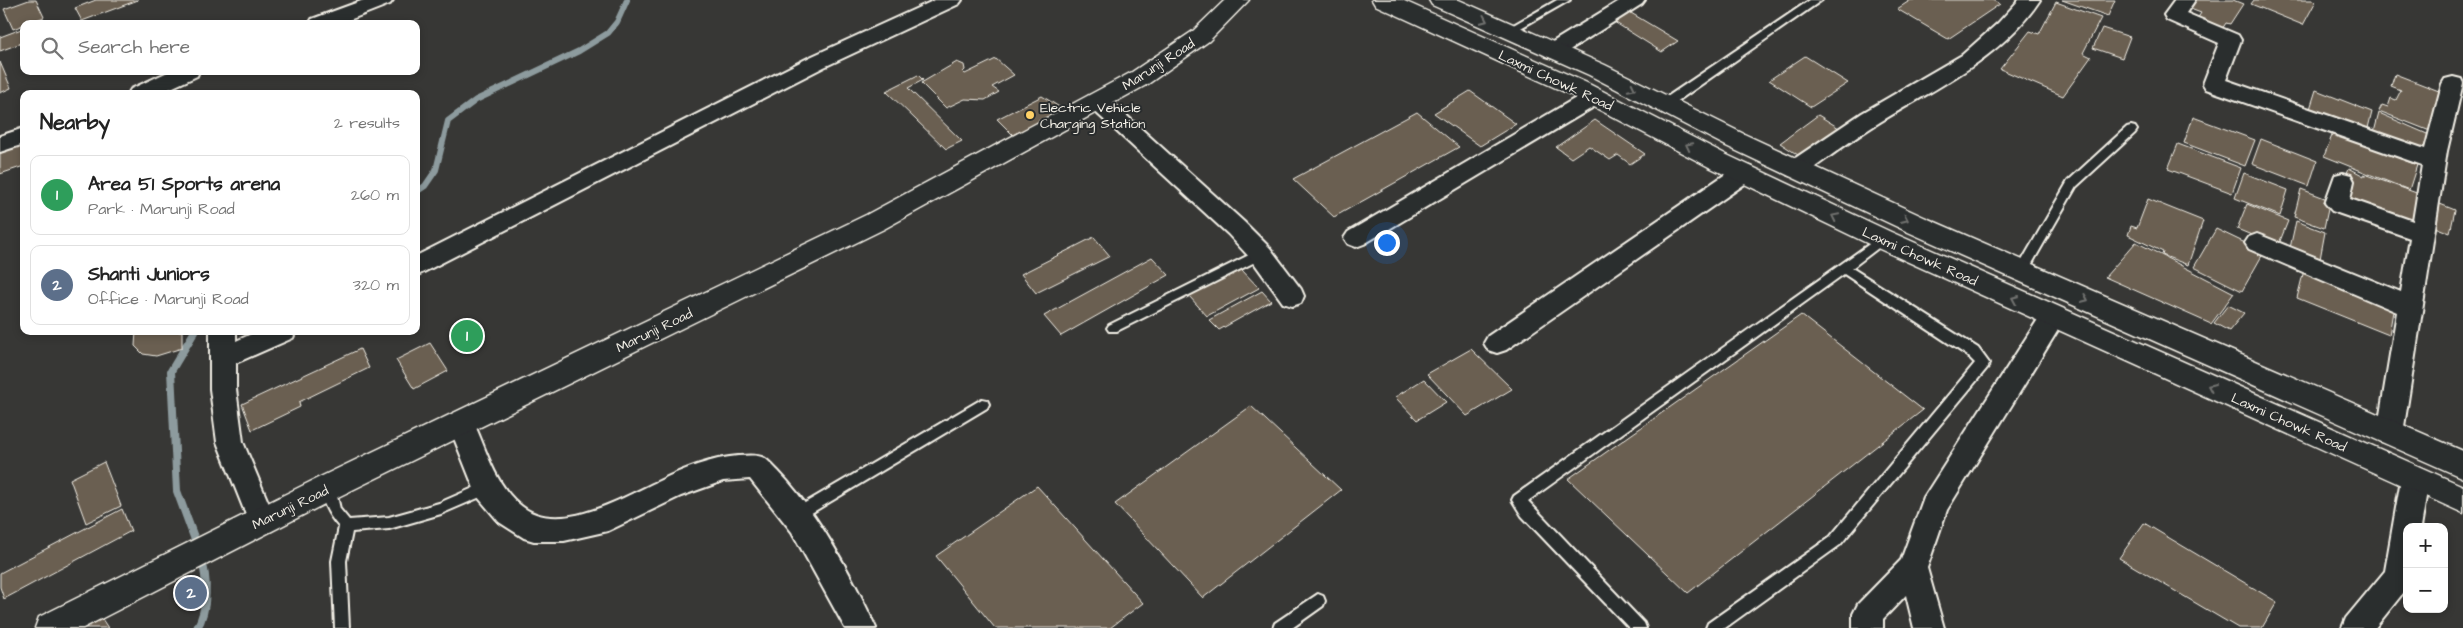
<!DOCTYPE html>
<meta charset="utf-8">
<style>
:root{--surface:#fff;--page:#f6f6f6;--text:#222;--muted:#767676;--line:#e0e0e0;--accent:#ea580c}
body{margin:0;font-family:"Architects Daughter",sans-serif;background:var(--page);color:var(--text)}
.controls{position:absolute;right:15px;bottom:15px;display:grid;overflow:hidden;border-radius:10px;box-shadow:0 2px 8px #0003}
.controls button{width:45px;height:45px;display:grid;place-items:center;padding:0;border:0;border-bottom:1px solid var(--line);background:var(--surface);color:var(--text);font:25px sans-serif}
.you{position:absolute;left:1386px;top:242px;width:18px;height:18px;margin:-12px;border:4px solid #fff;border-radius:50%;background:#1a73e8;box-shadow:0 0 0 8px #1a73e833}
.badge{display:grid;place-items:center;width:32px;height:32px;border-radius:50%;background:var(--accent);color:#fff;font-size:16px;font-weight:700}
.pin{position:absolute;translate:-50% -50%;border:2px solid #fff;box-shadow:0 1px 5px #0006}
.list{margin:0;padding:0;list-style:none}
h2{display:flex;justify-content:space-between;align-items:center;height:65px;margin:0;padding:0 20px;font-size:21px}
h2 small{font-size:16px;font-weight:400;color:var(--muted)}
.list li{display:grid;grid-template-columns:32px 1fr auto;gap:15px;align-items:center;box-sizing:border-box;height:80px;margin:0 10px 10px;padding:0 10px;border:1px solid var(--line);border-radius:10px}
.list b{display:block;font-size:19px;white-space:nowrap}
.list p{margin:0;font-size:16px;white-space:nowrap;color:var(--muted)}
.list em{font-size:16px;font-style:normal;color:var(--muted)}
.icon{flex:none;width:28px;height:28px;fill:none;stroke:currentColor;stroke-width:2;stroke-linecap:round;stroke-linejoin:round}
.map{position:relative;flex:none;width:2463px;height:628px;overflow:hidden}
.search{position:absolute;background:var(--surface);box-shadow:0 2px 8px #0003;left:20px;top:20px;width:400px;height:55px;display:flex;align-items:center;gap:12px;box-sizing:border-box;padding:0 18px;border-radius:10px;color:var(--muted);font-size:19px}
.panel{position:absolute;background:var(--surface);box-shadow:0 2px 8px #0003;left:20px;top:90px;width:400px;height:245px;border-radius:10px}
.map>svg:first-child{display:block}
.lines{fill:none;stroke-linecap:round;stroke-linejoin:round}
.stream-far1{stroke:#8d9b9e;stroke-width:6}
.stream{stroke:#8d9b9e;stroke-width:8}
.building{fill:#6b5f51;stroke:#f4f1e8}
.lane-casing{stroke:#f4f1e8;stroke-width:4}
.street-casing{stroke:#f4f1e8;stroke-width:4}
.secondary-casing{stroke:#f4f1e8;stroke-width:3}
.lane{fill:#2a2d2e;fill-rule:evenodd}
.street{fill:#2a2d2e;fill-rule:evenodd}
.secondary{fill:#2a2d2e;fill-rule:evenodd}
.oneway{stroke:#71726f}
.poi-dot{fill:#ffd166;stroke:#2a2d2e;stroke-width:2}
.labels{text-anchor:middle;stroke-width:4;stroke-linejoin:round;paint-order:stroke}
.street-label{font-size:14px;fill:#f4f1e8;stroke:#2a2d2e}
.poi-label{font-size:14px;fill:#f4f1e8;stroke:#2a2d2e;text-anchor:start}
</style>
<div class="map">
<svg width="2463" height="628" viewBox="0 0 2463 628">
<rect width="100%" height="100%" fill="#373735"/>
<filter id="ink" filterUnits="userSpaceOnUse"><feTurbulence type="fractalNoise" baseFrequency=".02" numOctaves="2"/><feDisplacementMap in="SourceGraphic" scale="10" xChannelSelector="R" yChannelSelector="G"/><feConvolveMatrix kernelMatrix="1 2 1 2 8 2 1 2 1" color-interpolation-filters="sRGB"/></filter>
<g filter="url(#ink)">
<g class="lines">
<polyline class="stream-far1" points="416,192 425,186 436,170 448,121 476,100 579,51 608,33 617,22 627,0"/>
<g class="stream">
<polyline points="195,331 171,371 177,491 198,548"/>
<path d="M197 628C208 610 208 578 201 558"/>
</g>
</g>
<g class="building">
<polygon points="29,0 36,0 44,17 13,29 4,9"/>
<polygon points="96,0 138,0 82,21 75,8"/>
<polygon points="1911,0 1992,0 2000,4 1948,39 1897,9"/>
<polygon points="2062,0 2115,0 2108,16"/>
<polygon points="2190,0 2233,0 2243,4 2230,24 2226,23 2220,32 2195,22 2201,13 2185,7"/>
<polygon points="2254,0 2313,0 2316,1 2303,25 2251,4"/>
<polygon points="2056,2 2101,18 2083,53 2091,57 2063,96 2000,69 2030,31 2039,34"/>
<polygon points="1626,10 1678,41 1662,52 1611,20"/>
<polygon points="24,28 24,42 0,51 0,37"/>
<polygon points="2102,28 2130,37 2122,58 2093,48"/>
<polygon points="1805,56 1848,83 1811,107 1769,80"/>
<polygon points="996,59 1014,75 992,87 999,92 985,100 965,99 946,108 921,83 957,62 964,65 965,70 963,72 965,74"/>
<polygon points="0,62 11,88 0,93"/>
<polygon points="2395,74 2444,93 2430,131 2379,111 2382,105 2388,107 2391,98 2396,100 2401,90 2391,86"/>
<polygon points="918,75 923,80 908,88 962,141 946,149 886,91"/>
<polygon points="2316,90 2372,112 2367,132 2309,112"/>
<polygon points="1470,91 1516,124 1480,146 1434,113"/>
<polygon points="1042,96 1064,110 1013,135 997,119"/>
<polygon points="1417,112 1459,147 1334,217 1293,179"/>
<polygon points="2379,113 2434,137 2431,156 2373,136"/>
<polygon points="1818,115 1839,128 1801,157 1780,143"/>
<polygon points="2193,117 2255,140 2245,166 2184,143"/>
<polygon points="1595,120 1645,154 1630,164 1618,155 1610,160 1589,146 1571,158 1556,147"/>
<polygon points="2333,133 2417,165 2409,190 2324,156"/>
<polygon points="2261,139 2317,161 2309,186 2252,164"/>
<polygon points="24,140 24,166 0,174 0,148"/>
<polygon points="2178,144 2241,168 2232,193 2168,169"/>
<polygon points="2349,168 2364,176 2364,174 2422,195 2413,222 2344,195 2345,178"/>
<polygon points="2244,173 2288,190 2280,216 2235,198"/>
<polygon points="2301,189 2330,200 2324,228 2294,217"/>
<polygon points="2148,199 2203,221 2188,265 2162,255 2163,252 2128,235 2131,226 2137,228"/>
<polygon points="2435,202 2455,210 2450,233 2430,225"/>
<polygon points="2247,204 2288,221 2278,246 2237,229"/>
<polygon points="2296,221 2325,232 2320,259 2290,248"/>
<polygon points="2216,229 2264,252 2242,291 2194,267"/>
<polygon points="1094,237 1110,256 1036,293 1021,274"/>
<polygon points="2136,242 2234,293 2211,324 2105,277"/>
<polygon points="1152,257 1169,275 1061,336 1044,316"/>
<polygon points="1240,268 1259,288 1207,316 1189,296"/>
<polygon points="2304,270 2394,305 2389,335 2297,298"/>
<polygon points="1262,291 1271,301 1219,330 1209,320"/>
<polygon points="2228,305 2244,313 2229,331 2214,323"/>
<polygon points="1801,315 1923,410 1688,593 1568,479"/>
<polygon points="136,331 182,331 182,348 156,356 143,354 135,346"/>
<polygon points="430,343 448,371 414,389 396,360"/>
<polygon points="360,349 369,368 299,402 300,407 252,430 242,404"/>
<polygon points="1471,349 1512,389 1467,416 1427,374"/>
<polygon points="1424,379 1446,402 1417,420 1395,397"/>
<polygon points="1251,406 1341,490 1203,598 1115,504"/>
<polygon points="104,462 121,506 86,523 70,479"/>
<polygon points="1037,486 1143,603 1110,628 995,628 936,556"/>
<polygon points="122,509 131,531 4,599 0,587 0,573"/>
<polygon points="2144,523 2277,602 2262,628 2238,628 2119,558"/>
<polygon points="96,610 108,628 68,628"/>
</g>
<g class="lines">
<defs>
<g id="lane">
<polygon points="1557,0 1570,0 1512,33 1504,33 1503,31"/>
<polygon points="1810,0 1822,0 1669,107 1661,107 1660,104 1661,101"/>
<polygon points="2131,126 2135,127 2137,130 2135,133 2076,187 2026,274 2018,274 2016,271 2068,181 2127,127"/>
<polygon points="1882,235 1888,239 1886,242 1852,268 1978,348 1989,363 1988,367 1840,545 1725,628 1706,628 1708,623 1830,537 1975,363 1968,356 1844,274 1528,501 1644,623 1646,628 1629,628 1522,516 1512,500 1514,496"/>
<polygon points="1261,249 1265,251 1267,254 1265,257 1117,331 1109,331 1107,328 1109,325"/>
<polygon points="982,399 987,400 989,404 987,408 803,518 798,520 793,518 791,514 793,510"/>
<path d="M329 481 334 483 340 509 349 520 389 517 439 503 487 482 492 484 494 488 492 492 441 514 389 529 352 532 346 561 349 628H335L332 561 339 527C330 517 317 497 324 483Z"/>
<polygon points="1318,594 1323,596 1325,601 1323,606 1292,628 1273,628 1275,623"/>
</g>
<g id="street">
<polygon points="364,0 393,0 390,4 339,24 309,24 312,19"/>
<polygon points="935,0 962,0 959,4 824,67 416,276 416,256 810,57"/>
<polygon points="1621,0 1645,0 1642,4 1560,56 1553,58 1546,56 1542,51 1546,46"/>
<path d="M2019 0H2040C2002 58 1937 87 1880 122 1854 138 1829 157 1804 175L1796 177 1788 175 1785 169 1788 163 1862 113 1962 55 1998 23Z"/>
<polygon points="2175,0 2195,0 2186,13 2238,35 2241,40 2226,80 2425,149 2442,84 2445,79 2453,77 2461,79 2463,83 2447,151 2403,433 2399,441 2390,444 2381,441 2377,433 2397,312 2249,249 2245,243 2249,237 2257,234 2265,237 2401,292 2410,238 2332,211 2325,203 2335,175 2343,173 2351,175 2354,181 2350,199 2413,221 2422,165 2206,89 2203,84 2219,43 2167,20 2164,15"/>
<polygon points="170,71 199,71 197,76 158,94 128,94 131,89"/>
<polygon points="1594,90 1602,92 1605,97 1602,102 1364,244 1356,247 1348,244 1344,238 1348,232 1586,92"/>
<polygon points="1097,94 1105,96 1244,222 1270,248 1301,289 1304,296 1301,303 1292,306 1283,303 1252,260 1228,234 1089,106 1086,101 1089,96"/>
<polygon points="24,128 24,144 0,152 0,136"/>
<polygon points="1744,165 1752,167 1755,173 1752,179 1506,350 1497,353 1488,350 1484,343 1488,336 1736,167"/>
<polygon points="2053,307 2062,310 2066,317 1947,510 1927,568 1944,628 1914,628 1906,595 1883,619 1883,628 1853,628 1853,614 1858,604 1901,560 1924,497 2044,310"/>
<polygon points="210,331 236,331 236,341 258,331 296,331 293,338 236,363 236,389 243,442 276,521 272,530 262,533 252,530 217,442 210,389"/>
<path d="M461 412 470 415C486 446 492 481 519 504 557 538 621 498 659 481 683 469 712 458 738 456 747 456 756 454 764 458 769 461 774 467 778 471 818 513 852 575 876 628H845L792 532 750 479 723 481 681 496 608 531 564 541H534L524 538 499 522 477 496 448 423 452 415Z"/>
<polygon points="2415,467 2425,471 2429,479 2421,527 2407,527 2407,588 2375,628 2342,628 2346,618 2385,571 2401,479 2405,471"/>
</g>
<g id="secondary">
<polygon points="1225,0 1249,0 1209,41 1148,84 884,229 340,496 83,628 35,628 39,617 318,478 866,215 1132,72 1193,31"/>
<polygon points="1372,0 1402,0 1587,83 1727,155 1891,232 2463,486 2463,513 1873,246 1709,167 1571,95 1375,5"/>
<polygon points="1429,0 1459,0 1605,65 1744,134 1926,218 2463,451 2463,478 1908,232 1726,146 1589,75 1432,5"/>
</g>
</defs>
<use href="#lane" class="lane-casing"/>
<use href="#street" class="street-casing"/>
<use href="#secondary" class="secondary-casing"/>
<use href="#lane" class="lane"/>
<use href="#street" class="street"/>
<use href="#secondary" class="secondary"/>
</g>
<defs><path id="oneway-chevron" d="M-2-3.5L2.5 0L-2 3.5" fill="none" stroke-width="1.6" stroke-linecap="round" stroke-linejoin="round" transform="scale(1.25)"/></defs>
<g class="oneway">
<use href="#oneway-chevron" transform="translate(1484 20) rotate(24)"/>
<use href="#oneway-chevron" transform="translate(1632 88) rotate(27)"/>
<use href="#oneway-chevron" transform="translate(1689 146) rotate(-153)"/>
<use href="#oneway-chevron" transform="translate(1835 217) rotate(-154)"/>
<use href="#oneway-chevron" transform="translate(1905 219) rotate(25)"/>
<use href="#oneway-chevron" transform="translate(2015 299) rotate(-156)"/>
<use href="#oneway-chevron" transform="translate(2085 299) rotate(24)"/>
<use href="#oneway-chevron" transform="translate(2211 387) rotate(-156)"/>
</g>
</g>
<circle class="poi-dot" cx="1030" cy="115" r="5"/>
<g class="labels">
<g class="street-label">
<text transform="translate(1158 64) rotate(-33)" y="5">Marunji Road</text>
<text transform="translate(1556 80) rotate(25)" y="5">Laxmi Chowk Road</text>
<text transform="translate(1920 256) rotate(24)" y="5">Laxmi Chowk Road</text>
<text transform="translate(654 330) rotate(-26)" y="5">Marunji Road</text>
<text transform="translate(2289 422) rotate(24)" y="5">Laxmi Chowk Road</text>
<text transform="translate(290 507) rotate(-26)" y="5">Marunji Road</text>
</g>
<g class="poi-label">
<text x="1040" y="112">Electric Vehicle<tspan x="1040" dy="16">Charging Station</tspan></text>
</g>
</g>
</svg>
<div class="controls">
<button>+</button>
<button>−</button>
</div>
<div class="you"></div>
<div class="pin badge" style="left:467px;top:336px;background:#2e9e5b">1</div>
<div class="pin badge" style="left:191px;top:593px;background:#5c6f8a">2</div>
<div class="search"><svg class="icon" aria-label="search" viewBox="0 0 24 24"><circle cx="10" cy="10" r="6"/><path d="M15 15l6 6"/></svg>Search here</div>
<section class="panel">
<h2>Nearby<small>2 results</small></h2>
<ul class="list">
<li><span class="badge" style="background:#2e9e5b">1</span><div><b>Area 51 Sports arena</b><p>Park · Marunji Road</p></div><em>260 m</em></li>
<li><span class="badge" style="background:#5c6f8a">2</span><div><b>Shanti Juniors</b><p>Office · Marunji Road</p></div><em>320 m</em></li>
</ul>
</section>
</div>
